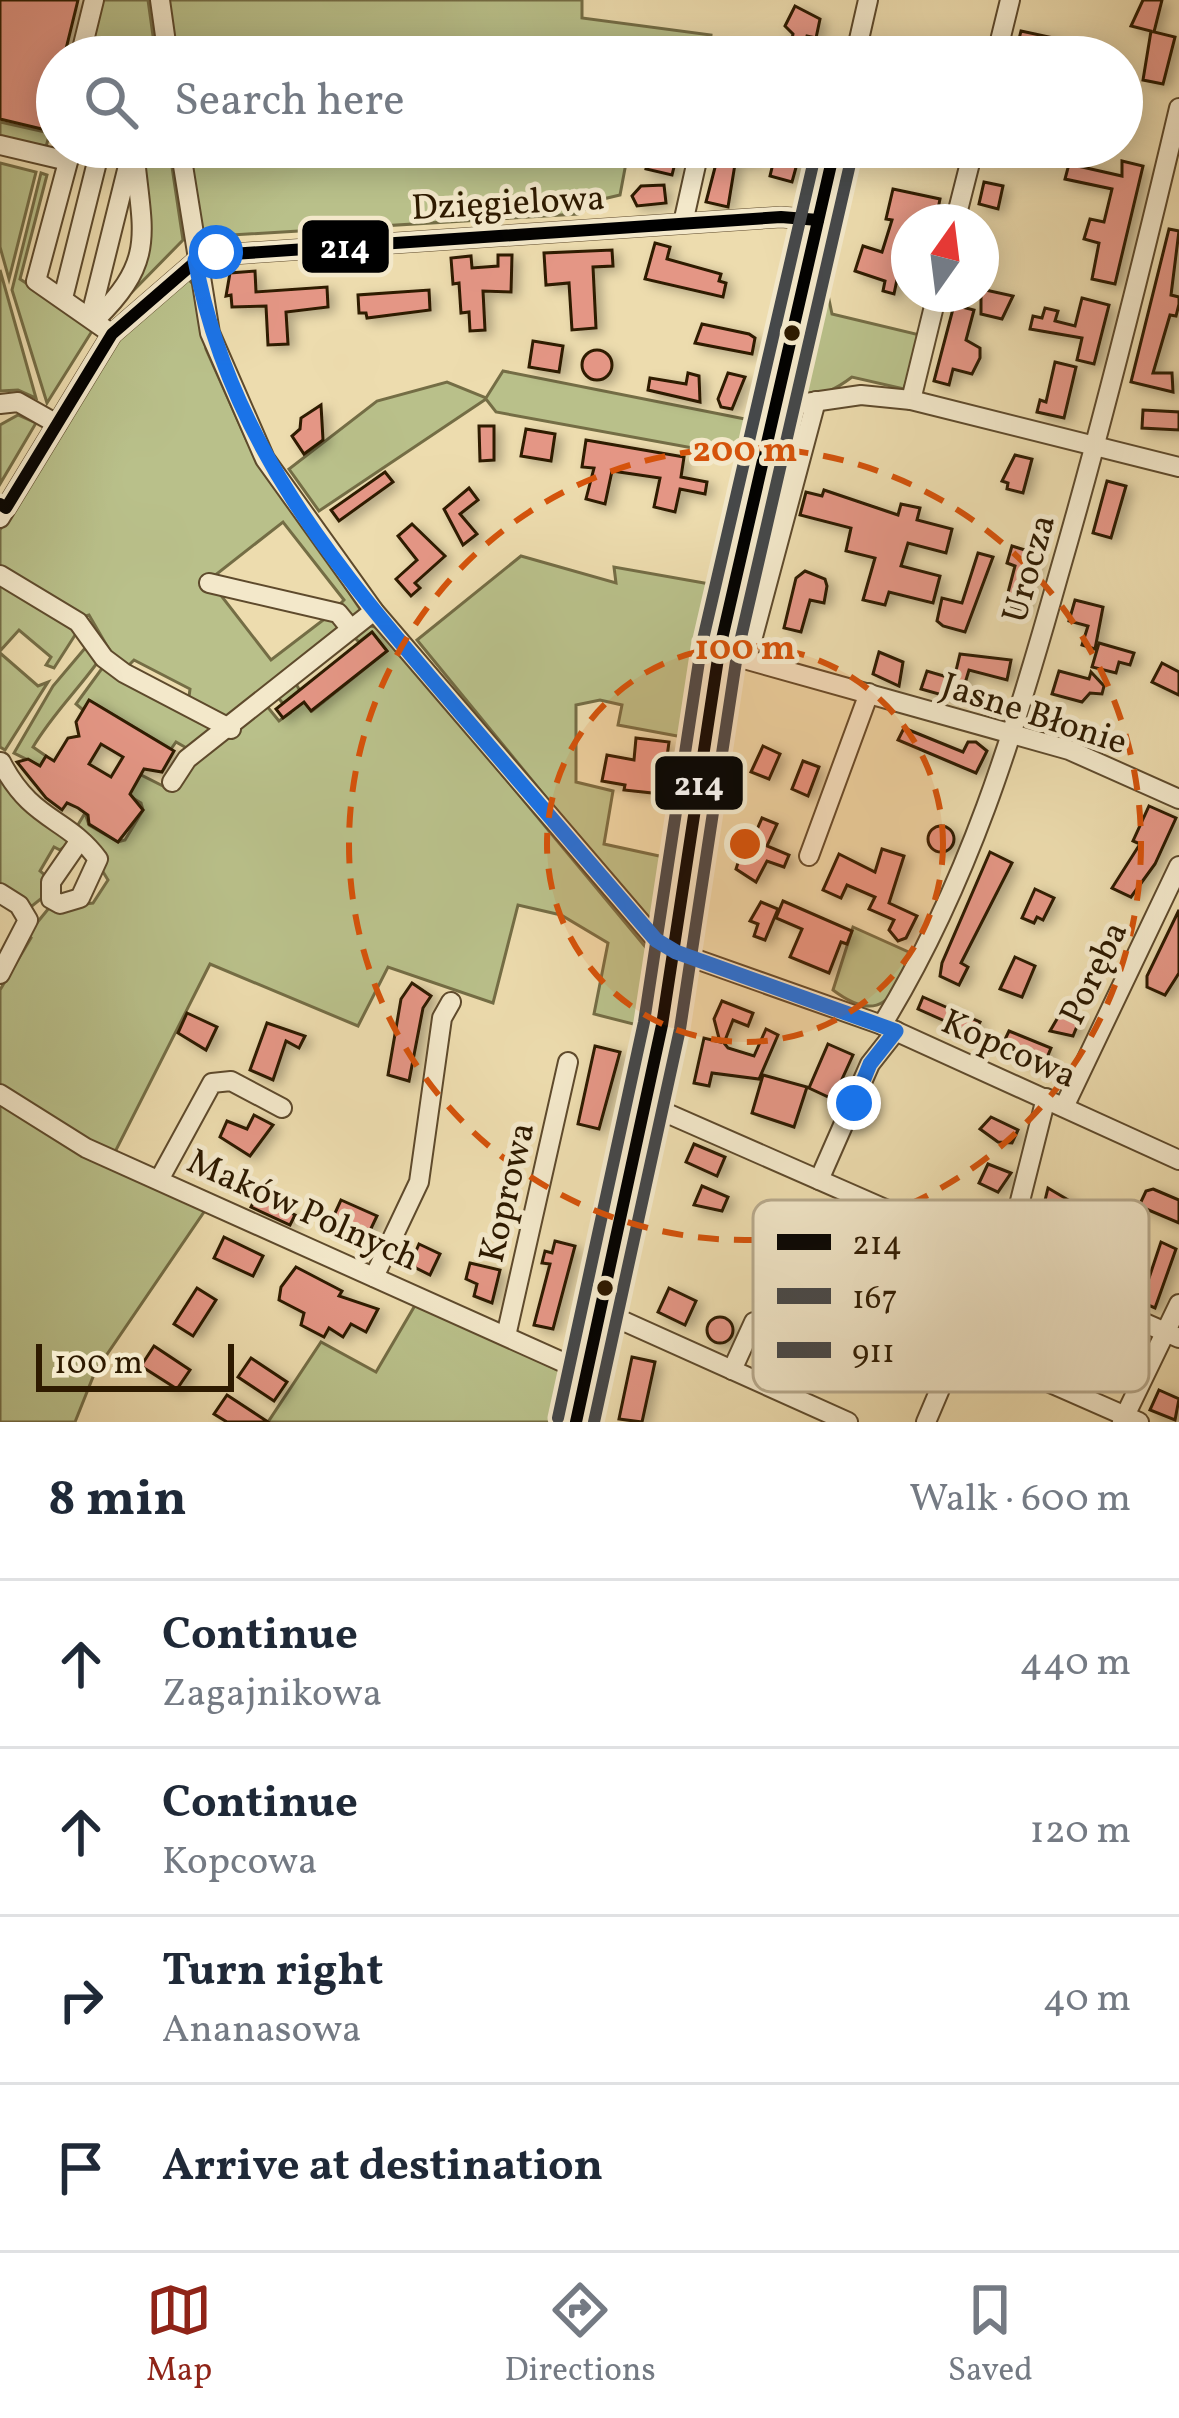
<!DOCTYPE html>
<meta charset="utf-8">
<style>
:root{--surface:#fff;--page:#f6f6f7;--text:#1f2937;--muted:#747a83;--line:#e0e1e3;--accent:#8f2418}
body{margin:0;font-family:Vollkorn,serif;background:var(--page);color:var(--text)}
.compass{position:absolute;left:891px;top:204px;width:108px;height:108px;border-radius:50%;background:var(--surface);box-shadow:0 6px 30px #0003;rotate:14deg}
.scale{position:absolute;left:36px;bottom:30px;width:198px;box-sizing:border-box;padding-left:12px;border:6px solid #2e1a00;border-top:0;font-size:33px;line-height:42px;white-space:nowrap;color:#2e1a00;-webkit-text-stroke:9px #f3e8ca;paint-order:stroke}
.stop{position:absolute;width:36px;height:36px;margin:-27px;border:9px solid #1a73e8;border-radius:50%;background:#fff}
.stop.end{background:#1a73e8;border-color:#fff;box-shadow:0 3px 12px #0008}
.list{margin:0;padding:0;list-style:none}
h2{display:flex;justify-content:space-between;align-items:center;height:156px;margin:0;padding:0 48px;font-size:51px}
h2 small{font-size:39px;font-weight:400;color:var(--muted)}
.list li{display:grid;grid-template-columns:78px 1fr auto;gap:36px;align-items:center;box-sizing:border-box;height:168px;padding:0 48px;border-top:3px solid var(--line)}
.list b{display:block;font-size:45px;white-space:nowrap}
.list p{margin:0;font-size:39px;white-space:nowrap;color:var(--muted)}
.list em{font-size:39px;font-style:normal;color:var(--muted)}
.icon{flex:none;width:66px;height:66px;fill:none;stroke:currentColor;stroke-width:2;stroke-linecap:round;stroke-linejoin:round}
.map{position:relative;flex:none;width:1179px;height:1422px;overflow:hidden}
.search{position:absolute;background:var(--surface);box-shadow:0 6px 30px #0003;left:36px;right:36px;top:36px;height:132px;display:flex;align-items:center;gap:30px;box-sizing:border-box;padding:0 42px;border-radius:66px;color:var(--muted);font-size:45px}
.sheet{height:828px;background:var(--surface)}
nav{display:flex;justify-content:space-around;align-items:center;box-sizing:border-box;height:168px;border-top:3px solid var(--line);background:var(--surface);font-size:33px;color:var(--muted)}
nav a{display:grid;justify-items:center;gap:6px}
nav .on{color:var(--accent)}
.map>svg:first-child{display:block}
.green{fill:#b9c08a;stroke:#746d45;stroke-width:3}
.building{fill:#e49685;stroke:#2e1a00;stroke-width:3;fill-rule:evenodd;filter:url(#shadow)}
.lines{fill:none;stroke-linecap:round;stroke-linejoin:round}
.minor-casing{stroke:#5e4a2c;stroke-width:22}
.minor{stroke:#f3e8ca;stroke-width:18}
.bus-1-casing{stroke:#f3e8ca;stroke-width:21}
.bus-2-casing{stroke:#f3e8ca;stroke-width:21}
.bus-3-casing{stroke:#f3e8ca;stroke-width:21}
.bus-1{stroke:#000;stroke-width:12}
.bus-2{stroke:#45484a;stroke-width:12}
.bus-3{stroke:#45484a;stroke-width:12}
.route{stroke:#1a73e8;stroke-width:15}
.ring{fill:none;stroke:#d5530b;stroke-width:6;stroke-dasharray:21 15}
.bus-dot{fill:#2e1a00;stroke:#f3e8ca;stroke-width:4.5}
.labels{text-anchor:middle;stroke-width:10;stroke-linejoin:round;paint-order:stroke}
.street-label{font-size:36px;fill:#2e1a00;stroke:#f3e8ca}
.key{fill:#f3e8ca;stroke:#b8aa8d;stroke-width:3}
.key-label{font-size:33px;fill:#2e1a00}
.centre{fill:#d5530b;stroke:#f3e8ca;stroke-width:6}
.ring-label{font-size:36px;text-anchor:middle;font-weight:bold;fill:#d5530b;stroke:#f3e8ca;stroke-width:10;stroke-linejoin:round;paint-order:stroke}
.line-badge{stroke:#f3e8ca;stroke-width:4.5}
.badge-label{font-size:33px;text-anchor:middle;font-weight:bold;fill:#fff}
</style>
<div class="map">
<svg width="1179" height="1422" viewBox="0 0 1179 1422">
<defs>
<filter id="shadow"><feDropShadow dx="6" dy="4" stdDeviation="6" flood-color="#0004"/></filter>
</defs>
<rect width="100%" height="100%" fill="#eddcae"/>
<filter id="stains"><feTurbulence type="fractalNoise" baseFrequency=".00167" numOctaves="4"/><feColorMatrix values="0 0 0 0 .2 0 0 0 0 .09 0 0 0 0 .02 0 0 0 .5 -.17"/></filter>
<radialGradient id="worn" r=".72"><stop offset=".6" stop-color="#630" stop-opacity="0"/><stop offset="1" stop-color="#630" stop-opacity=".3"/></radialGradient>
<g class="green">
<polygon points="97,0 148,0 156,57 83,57"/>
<polygon points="166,0 582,0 582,18 711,35 709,57 174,57"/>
<polygon points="57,84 57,128 50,132 46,147 0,139 0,122 45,132"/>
<path d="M113 147H169L183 240 131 293C165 227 142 210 113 147Z"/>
<polygon points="186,147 629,147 620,195 599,200 578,214 199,237"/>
<polygon points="0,163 36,172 9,279 0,247"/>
<polygon points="41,173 47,175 20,279 94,328 47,403 12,290"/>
<polygon points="0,270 36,398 18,390 0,391"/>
<polygon points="188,279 194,285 206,349 247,441 362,612 353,619 340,604 344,600 283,522 209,580 271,660 331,614 340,629 233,720 189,697 190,689 134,660 129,665 114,658 89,615 82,617 0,570 0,530 109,349"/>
<path d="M817 281 826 285 832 314 920 335 904 389 852 377C835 390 812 403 791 391L810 345 811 296Z"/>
<polygon points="503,371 760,422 753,459 496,412 486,399 319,511 289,469 377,401 447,382 486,398"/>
<polygon points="18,415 36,423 0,484 0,425"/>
<polygon points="521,556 616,583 614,567 721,586 688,738 618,725 622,705 600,700 576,705 576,782 613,791 604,844 673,859 665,926 654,929 417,640"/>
<polygon points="0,582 77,632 54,668 46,665 51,657 19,630 0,651"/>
<polygon points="366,625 380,628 395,646 648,950 653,969 641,1026 594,1014 608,943 561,915 518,905 493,1003 388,967 358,1026 210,964 114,1154 0,1088 0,990 31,938 27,935 49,908 93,903 108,880 76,828 85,813 89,825 118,842 125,840 143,810 141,803 113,786 141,775 165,787 266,705 279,721 290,713 277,696 296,684 312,711 387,651 372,632 359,642 354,637"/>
<path d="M86 647 97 663C75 693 52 715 33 747L46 756 40 766 14 753 53 686Z"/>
<polygon points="0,653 38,686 48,682 5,750 0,747"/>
<polygon points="103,667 213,729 190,750 176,742 171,749 90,701 83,710 76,704"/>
<polygon points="0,765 71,842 60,850 54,847 40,871 46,876 42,898 32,906 0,888"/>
<path d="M853 927 913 954C894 995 882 1027 833 990Z"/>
<polygon points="0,1099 206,1209 95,1372 75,1422 0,1422"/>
<polygon points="417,1302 572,1377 563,1422 268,1422 321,1342 376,1372"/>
</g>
<g class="building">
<polygon points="0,0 78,0 64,57 57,57 57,84 46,130 0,119"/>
<polygon points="1143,0 1162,0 1154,32 1175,37 1163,84 1143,80 1151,31 1131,26"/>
<polygon points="795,6 820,19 816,38 807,36 805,44 790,50 793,34 785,26"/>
<polygon points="1021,31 1054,38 1052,44 1066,48 1064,57 1017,47"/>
<polygon points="713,147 756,147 753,162 736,158 728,207 706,202 718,156 712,155"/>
<polygon points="777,147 800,153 792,182 770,176"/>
<polygon points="651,149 677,155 672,175 646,169"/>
<polygon points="1122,161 1143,166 1115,284 1092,279 1099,243 1084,239 1090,219 1104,222 1112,189 1065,179 1069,164 1122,176"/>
<polygon points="984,182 1003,186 998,209 979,204"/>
<polygon points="664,185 666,203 637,206 632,196 641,186"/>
<polygon points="893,189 940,199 937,214 925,211 922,222 909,222 909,267 900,265 894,294 883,291 885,281 855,271 863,246 882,252 892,220 886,219"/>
<polygon points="1169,229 1179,231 1171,295 1179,297 1179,304 1176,316 1170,315 1153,373 1172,373 1173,392 1131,382"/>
<polygon points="655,243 670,247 667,259 721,274 719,281 726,283 723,297 645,279"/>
<polygon points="612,250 613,266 593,267 596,328 572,330 569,283 546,285 544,253"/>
<polygon points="498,255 512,255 511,292 483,291 485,330 470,331 469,312 461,313 459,283 453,284 451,258 471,256 472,268 498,266"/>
<polygon points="255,271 256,292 327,287 328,307 286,312 288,344 268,345 266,306 232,307 231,295 226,296 230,273"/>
<polygon points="981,289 1013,296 1002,319 981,314"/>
<polygon points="429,290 430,310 367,318 366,313 359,313 358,295"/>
<polygon points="1082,298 1109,305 1094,364 1077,360 1082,338 1030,329 1033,316 1042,318 1045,308 1058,311 1055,321 1075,326"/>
<polygon points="954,305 974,310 966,340 980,348 980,358 972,374 953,369 949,385 934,381"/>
<polygon points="702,324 749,334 755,338 752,354 695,343"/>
<polygon points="533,341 563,346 559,372 529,367"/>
<circle cx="597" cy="365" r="15"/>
<polygon points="1055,362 1076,367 1064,418 1037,412 1040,400 1046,402"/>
<polygon points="688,373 699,376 700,402 648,390 650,378 686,384"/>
<polygon points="728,373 745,377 732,409 721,407 718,399"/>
<polygon points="321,405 323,440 304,454 292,436 300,429 301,418"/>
<polygon points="1143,410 1179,412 1179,430 1142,428"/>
<polygon points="479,426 494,426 494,460 480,461"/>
<polygon points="526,429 555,434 551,461 521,456"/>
<polygon points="586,440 684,457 681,477 707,482 705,494 680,489 675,512 654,507 660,478 612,471 605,504 586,499 594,468 582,467"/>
<polygon points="1015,455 1032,459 1023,493 1007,489 1008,483 1002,481"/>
<polygon points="385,472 393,482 339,521 331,510"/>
<polygon points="1107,481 1126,486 1111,538 1093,533"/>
<polygon points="469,488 478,500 460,514 477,534 463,545 444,509"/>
<polygon points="824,490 898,515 901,504 920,508 917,520 952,529 946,553 908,543 901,566 940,576 933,603 889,592 885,605 863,600 875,558 846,551 851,528 800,515 806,492 822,496"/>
<polygon points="412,524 445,556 415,583 420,588 411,596 396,579 417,560 398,536"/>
<polygon points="1012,546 1038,554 1024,610 1005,604 1015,566 1007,563"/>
<polygon points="978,553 993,557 965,632 943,626 937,621 942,598 962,603"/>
<polygon points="805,571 825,579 827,586 824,603 810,600 801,632 784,628 796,578"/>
<polygon points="1075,600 1103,607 1095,649 1082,645 1088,626 1069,621"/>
<polygon points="372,632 387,651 311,711 304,702 283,718 276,709"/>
<polygon points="1099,643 1134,653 1130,665 1119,662 1116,673 1092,667"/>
<polygon points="879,652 903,662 899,686 873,674"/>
<polygon points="960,654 1011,660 1007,680 969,670 960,700 921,689 927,671 954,679"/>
<polygon points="1162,663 1179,672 1179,695 1152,682"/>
<polygon points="1059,671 1089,679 1091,672 1104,686 1102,694 1090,693 1082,702 1052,694"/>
<path d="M89 700 174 751 162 772 144 769 130 794 143 810 118 842 89 824 88 815 78 808 67 803 62 810 46 798 17 762 28 759 40 766 46 756 54 761 68 738 79 736 76 722ZM101 744 123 757 111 777 89 764Z"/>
<polygon points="904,728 963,752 968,742 976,742 987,751 976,773 898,740"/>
<polygon points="636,738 669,742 662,794 624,790 625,785 602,781 607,755 634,760"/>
<polygon points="763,746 780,754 769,779 751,772"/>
<polygon points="803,761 819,767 808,796 792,789"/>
<polygon points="1149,806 1176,818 1155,864 1131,897 1112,888 1140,844 1133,841"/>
<polygon points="762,818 777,824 767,846 789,855 784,867 767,861 756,882 736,869 746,838 752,841"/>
<circle cx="941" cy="839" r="13"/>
<polygon points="882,849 904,856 889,903 917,916 906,938 898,941 889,930 894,920 869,909 875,897 847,885 841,898 823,890 839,854 875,872"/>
<polygon points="990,852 1012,863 961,963 968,967 959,985 940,976 942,963"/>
<polygon points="1035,889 1054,898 1043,920 1037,917 1034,923 1022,918"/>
<polygon points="783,901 852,931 847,944 841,942 829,973 790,957 802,929 776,918"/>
<polygon points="761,902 778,909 765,940 754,936 758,924 750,921"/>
<polygon points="1179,910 1179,973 1165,995 1147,987 1147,976"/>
<polygon points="1015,957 1035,966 1022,997 1000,989"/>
<polygon points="412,983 431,996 423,1008 409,1081 388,1075 401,999"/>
<polygon points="923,997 980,1022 974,1034 918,1009"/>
<polygon points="722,1001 753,1013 748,1026 733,1020 724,1043 728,1048 754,1056 766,1029 778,1035 759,1079 712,1073 709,1086 694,1083 704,1038 720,1042 714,1019"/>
<polygon points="1064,1007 1080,1019 1073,1036 1050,1031"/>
<polygon points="187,1013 217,1027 206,1050 178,1033"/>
<polygon points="267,1023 305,1036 299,1048 286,1041 273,1080 250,1070"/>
<polygon points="1009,1031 1051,1048 1043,1067 1001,1048"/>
<polygon points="828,1044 853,1055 838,1088 844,1091 839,1102 809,1088"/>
<polygon points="595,1046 620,1052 599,1129 578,1124"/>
<polygon points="763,1075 807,1087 794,1127 752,1113"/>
<polygon points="254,1115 273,1125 250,1156 220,1137 227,1121 247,1129"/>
<polygon points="991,1117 1018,1130 1012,1143 998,1142 980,1129"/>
<polygon points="694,1144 725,1157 717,1176 686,1162"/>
<polygon points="988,1164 1011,1173 998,1192 979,1183"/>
<polygon points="702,1186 728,1197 722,1211 694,1205"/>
<polygon points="1048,1188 1070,1201 1063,1216 1055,1213 1042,1258 1021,1249 1042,1213"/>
<polygon points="1153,1189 1179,1200 1179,1223 1139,1206 1146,1191"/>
<polygon points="256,1197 295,1215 290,1225 251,1207"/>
<polygon points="341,1200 377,1216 365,1241 330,1224"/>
<polygon points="224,1237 263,1256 253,1276 214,1258"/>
<polygon points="555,1241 575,1246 553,1329 534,1325 550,1264 542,1263 545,1251 552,1253"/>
<polygon points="1161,1242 1176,1249 1155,1308 1141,1302"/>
<polygon points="419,1244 440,1254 430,1275 410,1265"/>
<polygon points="470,1263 500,1270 492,1303 474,1296 477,1284 466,1279"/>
<polygon points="296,1267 342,1291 339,1296 378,1309 366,1332 351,1324 343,1337 329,1328 324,1337 301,1325 304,1313 279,1300 281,1287"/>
<polygon points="197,1288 216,1300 193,1336 174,1324"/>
<polygon points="669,1288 696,1301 685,1325 658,1312"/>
<circle cx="720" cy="1330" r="13"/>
<polygon points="154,1346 190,1370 177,1389 141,1366"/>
<polygon points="632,1357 655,1362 642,1422 619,1419"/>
<polygon points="251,1358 287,1382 274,1401 238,1377"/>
<polygon points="1159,1390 1179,1399 1175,1420 1150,1410"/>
<polygon points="227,1395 268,1422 227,1422 214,1414"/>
</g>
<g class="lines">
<defs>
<g id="minor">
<polyline points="160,0 168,57"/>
<polyline points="80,57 94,0"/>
<polyline points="721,57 722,51"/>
<polyline points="855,57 868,0"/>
<polyline points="996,57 1010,0"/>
<polyline points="0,145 68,161"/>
<polyline points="72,147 36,281 112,334"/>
<path d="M91 147 135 159C143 235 155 261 96 319"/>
<polyline points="180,147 210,333 265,459 374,611 656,940 676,952 882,1025 1179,1160"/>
<polyline points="955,222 974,147"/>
<polyline points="683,223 700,147"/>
<polyline points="63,298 100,150"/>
<polyline points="91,315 130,158"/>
<polyline points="911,400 937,294"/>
<polyline points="776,402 792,405 861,395 911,400 1179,467"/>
<polyline points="0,404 18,402 57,424"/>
<polyline points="0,518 112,334 202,256 781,217 818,220"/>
<polyline points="0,575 78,622 104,658 124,673 231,729"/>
<polyline points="209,583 338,613 351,629"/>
<polyline points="719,652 1069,750 1179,799"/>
<polyline points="747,659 816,401"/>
<path d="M1 762C32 822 67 817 98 859L80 898 60 904 51 899V882L78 843"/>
<polyline points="172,782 187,759 374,611"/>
<polyline points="809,856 869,693"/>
<polyline points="0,893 19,905 28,920 0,974"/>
<path d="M882 1025C968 885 1014 734 1058 577 1103 422 1142 265 1179 108"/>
<polyline points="0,1094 86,1148 587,1373"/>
<polyline points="646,1104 1179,1338"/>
<polyline points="1064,1107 1179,866"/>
<polyline points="159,1180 212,1083 231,1081 282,1108"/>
<polyline points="819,1180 870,1064 896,1031"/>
<polyline points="374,1277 419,1182 442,1018 451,1002"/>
<polyline points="601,1311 848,1422"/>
<polyline points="506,1336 568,1062"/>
<polyline points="957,1342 1139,1422"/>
<polyline points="732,1370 754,1322"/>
<polyline points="576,1422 662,1025 719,652 835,147"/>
<polyline points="926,1422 1020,1201 1046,1098"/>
<polyline points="1122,1422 1179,1304"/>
</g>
</defs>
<use href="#minor" class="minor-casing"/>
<use href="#minor" class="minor"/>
<defs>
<g id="bus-1">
<polyline points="0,504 6,508 112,334 202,256 781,217 818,220"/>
<polyline points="576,1422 662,1025 719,652 835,147"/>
</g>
<polyline id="bus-2" points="594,1422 680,1029 737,655 853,151"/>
<polyline id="bus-3" points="558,1418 644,1022 701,648 817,147"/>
</defs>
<use href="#bus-1" class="bus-1-casing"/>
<use href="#bus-2" class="bus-2-casing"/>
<use href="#bus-3" class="bus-3-casing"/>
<use href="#bus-1" class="bus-1"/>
<use href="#bus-2" class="bus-2"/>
<use href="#bus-3" class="bus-3"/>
</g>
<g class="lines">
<path class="route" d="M216 252 195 260C229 445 340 572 459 711 525 787 590 864 656 940L676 952 896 1031 870 1064 854 1103"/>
</g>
<circle cx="745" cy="844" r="198" fill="#d5530b" fill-opacity=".12"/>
<g class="ring">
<circle cx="745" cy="844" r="198"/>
<circle cx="745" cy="844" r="396"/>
</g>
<g class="bus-dot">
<circle cx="792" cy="333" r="10"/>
<circle cx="605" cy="1288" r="10"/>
</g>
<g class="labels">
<g class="street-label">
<text transform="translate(508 201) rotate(-3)" y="13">Dzięgielowa</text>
<text transform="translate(1027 568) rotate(-74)" y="13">Urocza</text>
<text transform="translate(1035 712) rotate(18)" y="13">Jasne Błonie</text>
<text transform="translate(1092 972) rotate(-64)" y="13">Poręba</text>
<text transform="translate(1010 1047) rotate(24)" y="13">Kopcowa</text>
<text transform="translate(505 1192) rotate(-77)" y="13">Koprowa</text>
<text transform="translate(304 1208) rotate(24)" y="13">Maków Polnych</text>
</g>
</g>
<rect x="753" y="1200" width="396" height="192" rx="18" class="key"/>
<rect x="777" y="1234" width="54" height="16" fill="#000"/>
<rect x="777" y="1288" width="54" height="16" fill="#45484a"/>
<rect x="777" y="1342" width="54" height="16" fill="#45484a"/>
<g class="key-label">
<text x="852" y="1254">214</text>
<text x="852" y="1308">167</text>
<text x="852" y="1362">911</text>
</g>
<circle cx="745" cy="844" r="18" class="centre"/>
<g class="ring-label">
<text x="745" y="461">200 m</text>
<text x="745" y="659">100 m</text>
</g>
<g class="line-badge">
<rect x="300" y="218" width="91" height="57" rx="12" fill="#000"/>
<rect x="653" y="754" width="92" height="58" rx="12" fill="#000"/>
</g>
<g class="badge-label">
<text x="345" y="258">214</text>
<text x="699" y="795">214</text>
</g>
<rect width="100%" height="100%" filter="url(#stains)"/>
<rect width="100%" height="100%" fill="url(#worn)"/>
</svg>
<svg class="compass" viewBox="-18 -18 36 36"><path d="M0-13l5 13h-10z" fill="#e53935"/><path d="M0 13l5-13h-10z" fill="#747a83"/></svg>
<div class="scale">100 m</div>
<div class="stop" style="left:216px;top:252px"></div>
<div class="stop end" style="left:854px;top:1103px"></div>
<div class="search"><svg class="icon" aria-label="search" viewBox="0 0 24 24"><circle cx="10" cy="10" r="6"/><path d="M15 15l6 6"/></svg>Search here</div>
</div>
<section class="sheet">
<h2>8 min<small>Walk · 600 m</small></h2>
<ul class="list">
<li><svg class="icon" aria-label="ahead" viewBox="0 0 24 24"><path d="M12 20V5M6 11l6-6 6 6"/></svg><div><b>Continue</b><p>Zagajnikowa</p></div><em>440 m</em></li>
<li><svg class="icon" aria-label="ahead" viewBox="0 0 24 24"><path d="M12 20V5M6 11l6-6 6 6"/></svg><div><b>Continue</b><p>Kopcowa</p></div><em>120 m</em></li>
<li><svg class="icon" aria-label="right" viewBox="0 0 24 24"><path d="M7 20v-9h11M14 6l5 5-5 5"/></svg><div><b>Turn right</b><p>Ananasowa</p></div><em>40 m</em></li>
<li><svg class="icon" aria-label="arrive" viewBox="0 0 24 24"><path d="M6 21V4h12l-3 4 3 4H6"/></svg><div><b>Arrive at destination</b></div></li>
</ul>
</section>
<nav>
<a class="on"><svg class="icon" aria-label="map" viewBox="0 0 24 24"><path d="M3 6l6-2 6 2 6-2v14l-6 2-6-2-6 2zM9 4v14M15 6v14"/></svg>Map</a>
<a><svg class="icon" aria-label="directions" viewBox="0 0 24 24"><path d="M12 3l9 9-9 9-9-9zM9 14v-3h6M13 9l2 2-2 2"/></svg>Directions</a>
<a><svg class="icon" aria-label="saved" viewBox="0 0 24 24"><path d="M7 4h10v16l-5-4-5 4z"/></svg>Saved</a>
</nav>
